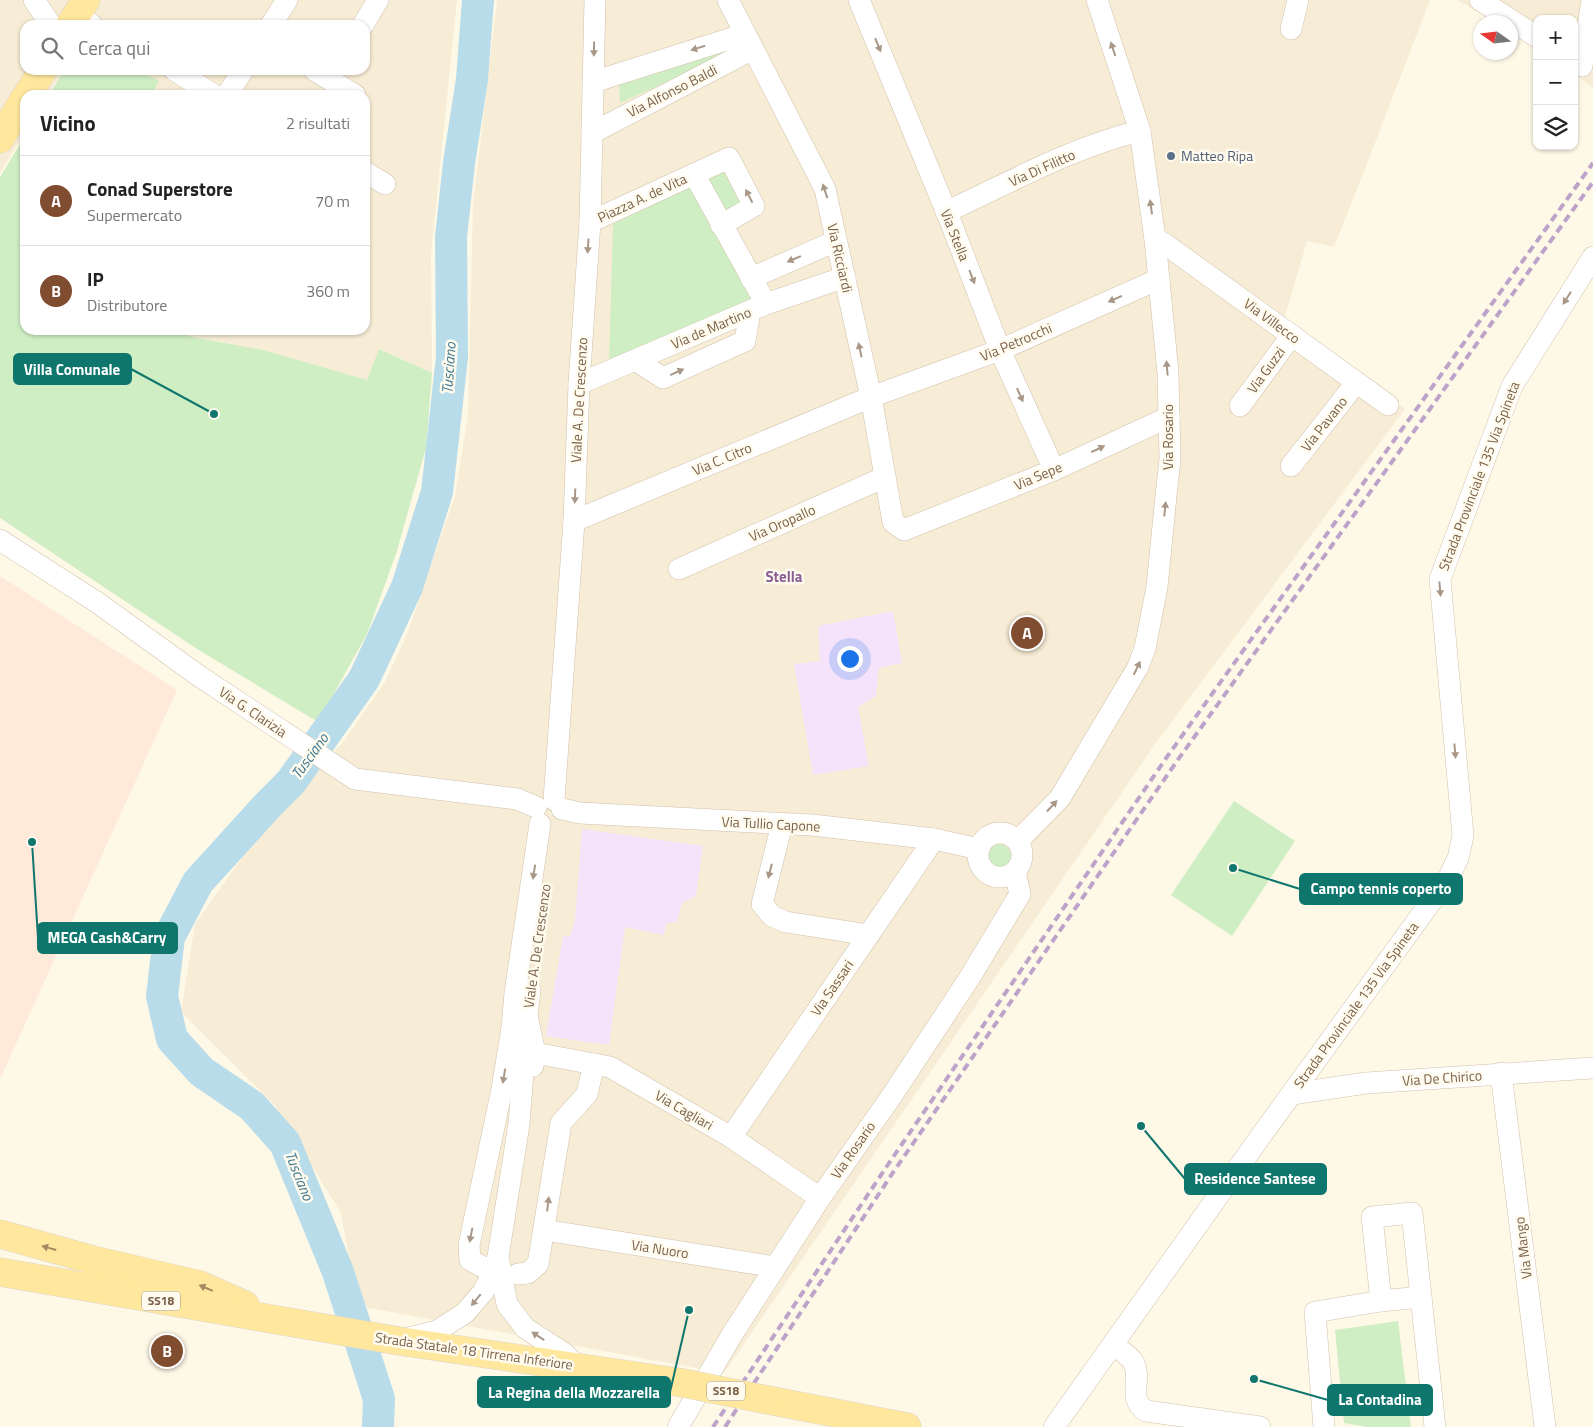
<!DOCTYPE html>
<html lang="it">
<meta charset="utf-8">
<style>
:root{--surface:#fff;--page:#f6f6f6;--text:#222;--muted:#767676;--line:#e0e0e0;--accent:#804d31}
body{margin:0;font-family:"Titillium Web",sans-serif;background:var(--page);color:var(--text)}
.controls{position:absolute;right:15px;top:15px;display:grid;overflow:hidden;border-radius:10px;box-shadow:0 1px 4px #0004}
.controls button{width:45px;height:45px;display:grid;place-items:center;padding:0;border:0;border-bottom:1px solid var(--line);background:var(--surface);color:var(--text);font:25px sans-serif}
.compass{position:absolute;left:1473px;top:15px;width:45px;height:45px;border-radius:50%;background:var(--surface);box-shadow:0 1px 4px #0004;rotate:284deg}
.you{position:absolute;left:849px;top:658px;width:18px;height:18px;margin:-12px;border:4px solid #fff;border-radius:50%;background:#1a73e8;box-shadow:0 0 0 8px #1a73e833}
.badge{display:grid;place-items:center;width:32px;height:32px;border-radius:50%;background:var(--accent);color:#fff;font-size:16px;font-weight:700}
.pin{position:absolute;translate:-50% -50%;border:2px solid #fff;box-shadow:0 1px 5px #0006}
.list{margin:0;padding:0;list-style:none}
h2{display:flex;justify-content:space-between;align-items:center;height:65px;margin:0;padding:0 20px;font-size:21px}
h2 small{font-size:16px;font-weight:400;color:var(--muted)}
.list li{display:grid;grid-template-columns:32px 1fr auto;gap:15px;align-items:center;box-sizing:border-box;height:90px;padding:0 20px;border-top:1px solid var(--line)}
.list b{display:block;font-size:19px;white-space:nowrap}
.list p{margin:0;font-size:16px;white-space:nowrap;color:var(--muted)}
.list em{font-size:16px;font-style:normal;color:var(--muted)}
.icon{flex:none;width:28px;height:28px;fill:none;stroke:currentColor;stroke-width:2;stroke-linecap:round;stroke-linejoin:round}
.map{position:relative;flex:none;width:1593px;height:1427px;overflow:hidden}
.search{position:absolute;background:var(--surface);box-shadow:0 1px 4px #0004;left:20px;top:20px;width:350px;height:55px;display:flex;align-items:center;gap:12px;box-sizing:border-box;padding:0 18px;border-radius:15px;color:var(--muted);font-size:19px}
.panel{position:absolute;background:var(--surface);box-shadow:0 1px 4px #0004;left:20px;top:90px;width:350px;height:245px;border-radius:15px}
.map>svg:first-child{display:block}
.residential{fill:#f7ecd5}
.commercial{fill:#ffeada}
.education{fill:#f5e3fb}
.green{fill:#cfeec4}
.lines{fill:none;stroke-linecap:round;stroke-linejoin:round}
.river{stroke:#b9dcea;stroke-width:32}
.minor-casing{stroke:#d2c1ab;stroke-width:22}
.major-casing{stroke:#ddd6cf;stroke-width:29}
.minor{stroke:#fff;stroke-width:21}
.major{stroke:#ffe89d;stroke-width:28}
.rail{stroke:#bda3ca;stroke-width:4;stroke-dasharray:8 5;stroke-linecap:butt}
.major-bridge-casing{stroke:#ddd6cf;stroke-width:29;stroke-linecap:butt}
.major-bridge{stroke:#ffe89d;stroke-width:28}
.oneway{fill:#a99888}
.oneway2{fill:#a38a62}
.service-dot{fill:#5c6f8a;stroke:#fffbef;stroke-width:2}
.labels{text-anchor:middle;stroke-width:5;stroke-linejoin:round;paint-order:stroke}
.shield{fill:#fffbef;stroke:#a38f7a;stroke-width:1}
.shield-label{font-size:12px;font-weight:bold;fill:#7b6148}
.street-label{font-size:14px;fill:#7b6148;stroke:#fffbef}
.service-label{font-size:14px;fill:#4e5e75;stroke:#fffbef;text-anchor:start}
.water-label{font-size:15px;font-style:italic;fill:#407890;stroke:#fffbef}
.neighbourhood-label{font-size:15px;font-weight:bold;fill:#8c6097;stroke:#fffbef}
.leader{fill:none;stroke:#0f766e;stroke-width:2}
.callout-dot{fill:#0f766e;stroke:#fffbef;stroke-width:2}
.callout{fill:#0f766e;stroke:#0f766e;stroke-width:2}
.callout-label{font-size:15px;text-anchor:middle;font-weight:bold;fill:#fff}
</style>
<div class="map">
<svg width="1593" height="1427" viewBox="0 0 1593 1427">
<rect width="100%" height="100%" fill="#fef8e7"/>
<g class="residential">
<polygon points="0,0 457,0 431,253 432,373 380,349 367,380 263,350 192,337 173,330 365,330 365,95 151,95 158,81 140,70 365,70 365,25 25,25 25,70 63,70 48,95 25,95 25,132 0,173"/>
<polygon points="497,0 1430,0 1368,161 1334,247 1307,241 1284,319 1405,409 1155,744 724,1373 358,1306 341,1213 274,1104 181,1012 195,924 254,841 344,741 385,682 406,637 455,496 468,415 473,205"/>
<polygon points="1457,0 1593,0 1593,88 1574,74 1574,19 1537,19 1537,46"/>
</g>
<polygon class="commercial" points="0,576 177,690 0,1079"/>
<g class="education">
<polygon points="893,611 902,663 879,668 876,696 858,707 869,766 813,775 794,664 820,661 818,626"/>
<polygon points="582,829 703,846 696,896 682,903 677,922 666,923 664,935 625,927 609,1045 546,1036 563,936 570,936 575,919"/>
</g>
<g class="green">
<polygon points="722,48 726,55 620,103 619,79"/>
<polygon points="64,70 140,70 159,81 151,95 49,95"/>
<polygon points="25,136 25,330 173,330 192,337 263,350 367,380 379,349 432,373 426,448 396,554 367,634 318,722 197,649 0,518 0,177"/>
<polygon points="738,163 761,208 732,225 768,296 609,364 613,224"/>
<polygon points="1234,801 1295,841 1232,936 1171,895"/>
<circle cx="999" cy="856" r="12"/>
<polygon points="1398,1321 1411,1427 1367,1427 1344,1423 1335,1330"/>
</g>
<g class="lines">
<polyline class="river" points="378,1427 379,1399 338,1272 285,1143 252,1106 202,1072 172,1039 162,996 169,937 198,882 269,804 291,782 364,679 407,587 437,492 452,357 451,237 459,163 472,79 478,0"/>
<defs>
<g id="minor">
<polyline points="34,0 51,25"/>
<polyline points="728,0 825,189 871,397 893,522 904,530 1054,470 1169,417"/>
<polyline points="859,0 951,223 1000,350 1054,470"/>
<polyline points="1480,0 1537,37"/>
<polyline points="76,16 92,25"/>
<polyline points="271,25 287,0"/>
<polyline points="363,25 378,0"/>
<polyline points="1291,29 1298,0"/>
<polyline points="1574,61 1582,66 1592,0"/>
<polyline points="174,70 214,95"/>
<polyline points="314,70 355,95"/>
<polyline points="593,82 745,34"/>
<polyline points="227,95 243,70"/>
<polyline points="592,133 753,49"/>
<polyline points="365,172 385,184"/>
<polyline points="694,174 766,304"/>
<path d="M946 212C1009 183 1072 147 1140 131"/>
<polyline points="590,222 729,158 754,206 721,225"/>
<polyline points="1155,239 1165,244 1388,405"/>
<polyline points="751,278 836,241"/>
<polyline points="635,360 663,378 745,341 750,311"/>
<polyline points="579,384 766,304 845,277"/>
<polyline points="1240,406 1292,335"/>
<polyline points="1291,466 1356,383"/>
<polyline points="574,521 871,397 1000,350 1159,279"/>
<polyline points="0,540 98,603 199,676 355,779 517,799 536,807"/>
<polyline points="679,569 885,477"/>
<polyline points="554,800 574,521 579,384 590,222 595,0"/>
<polyline points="562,809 580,813 812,825 934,839 979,849"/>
<polyline points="540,824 515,993 512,1028 524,1059 519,1124 498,1257 507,1304 525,1328 565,1354 576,1366"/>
<polyline points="782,824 762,904 772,916 786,922 869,935"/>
<circle cx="1000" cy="855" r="22"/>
<polyline points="1018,841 1060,798 1138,667 1145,648 1157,587 1166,496 1170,459 1168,373 1155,239 1140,131 1097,0"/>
<polyline points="530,990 527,1016 535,1053 533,1066"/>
<polyline points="535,1053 610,1067 731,1137 820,1198"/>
<polyline points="1501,1073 1545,1427"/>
<polyline points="1292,1094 1366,1083 1593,1068"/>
<polyline points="731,1137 934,839"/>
<polyline points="544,1230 775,1267"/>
<polyline points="483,1267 470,1260 469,1245 502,1089 512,1028"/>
<polyline points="518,1274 528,1273 538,1264 561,1123 587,1094 594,1064"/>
<polyline points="1381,1301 1421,1297"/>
<polyline points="405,1339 437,1331 465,1313 483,1292 491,1277 498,1257"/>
<path d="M1113 1345C1120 1350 1130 1356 1134 1363 1142 1380 1127 1399 1146 1411L1260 1427"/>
<polyline points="678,1427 733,1333 820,1198 891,1097 970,977 1020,894 1015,872"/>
<polyline points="1054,1427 1258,1140 1449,877 1458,858 1463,836 1440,579 1512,386 1593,257"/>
<polyline points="1324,1427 1315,1312 1381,1301 1372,1217 1412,1213 1435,1427"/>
</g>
<g id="major">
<polyline points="70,25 86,0"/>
<polyline points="27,95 43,70"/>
<polyline points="0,139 25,98"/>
<polyline points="0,1234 93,1260 200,1285 245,1305"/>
<polyline points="0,1272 399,1341 683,1383"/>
<polyline points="768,1400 907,1427"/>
</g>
</defs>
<use href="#minor" class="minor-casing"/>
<use href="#major" class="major-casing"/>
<use href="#minor" class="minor"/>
<use href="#major" class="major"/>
<g class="rail">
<polyline points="713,1427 887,1166 1169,754 1593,163"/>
<polyline points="725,1427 894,1171 1177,761 1593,182"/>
</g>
<defs>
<polyline id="major-bridge" points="683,1383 768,1400"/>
</defs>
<use href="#major-bridge" class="major-bridge-casing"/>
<use href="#major-bridge" class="major-bridge"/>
</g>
<defs><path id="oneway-solid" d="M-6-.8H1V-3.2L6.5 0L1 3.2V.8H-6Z" transform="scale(1.25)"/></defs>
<g class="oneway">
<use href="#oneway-solid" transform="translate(878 45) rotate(68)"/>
<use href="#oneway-solid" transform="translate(698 48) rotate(163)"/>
<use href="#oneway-solid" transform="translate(594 49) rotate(91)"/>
<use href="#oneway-solid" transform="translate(1113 49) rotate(-108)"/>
<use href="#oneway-solid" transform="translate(825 191) rotate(-108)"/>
<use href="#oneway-solid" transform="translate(749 196) rotate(-117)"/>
<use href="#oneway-solid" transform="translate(1151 207) rotate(-98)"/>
<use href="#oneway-solid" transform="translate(588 246) rotate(94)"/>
<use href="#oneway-solid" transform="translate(794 259) rotate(157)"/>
<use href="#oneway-solid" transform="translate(972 277) rotate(69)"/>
<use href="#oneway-solid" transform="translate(1567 298) rotate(122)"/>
<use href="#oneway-solid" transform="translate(1115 299) rotate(156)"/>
<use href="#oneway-solid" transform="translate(860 350) rotate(-102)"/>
<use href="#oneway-solid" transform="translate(1167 368) rotate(-95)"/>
<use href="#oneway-solid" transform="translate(677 372) rotate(-24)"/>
<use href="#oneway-solid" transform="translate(1020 395) rotate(66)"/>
<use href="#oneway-solid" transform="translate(1098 449) rotate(-25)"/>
<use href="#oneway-solid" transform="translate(575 496) rotate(92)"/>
<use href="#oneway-solid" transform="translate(1165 509) rotate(-84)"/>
<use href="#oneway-solid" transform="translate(1440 589) rotate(85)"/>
<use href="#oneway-solid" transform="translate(1137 668) rotate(-64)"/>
<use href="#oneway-solid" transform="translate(1455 751) rotate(85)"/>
<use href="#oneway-solid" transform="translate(1052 806) rotate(-47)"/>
<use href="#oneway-solid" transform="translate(770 871) rotate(104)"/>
<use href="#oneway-solid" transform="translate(534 872) rotate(99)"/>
<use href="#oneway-solid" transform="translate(504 1076) rotate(99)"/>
<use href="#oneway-solid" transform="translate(548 1204) rotate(-83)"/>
<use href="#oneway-solid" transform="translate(471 1235) rotate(101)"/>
<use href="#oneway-solid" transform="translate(476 1300) rotate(129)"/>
<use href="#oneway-solid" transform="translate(538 1336) rotate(-147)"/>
</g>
<g class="oneway2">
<use href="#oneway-solid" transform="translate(49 1248) rotate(-164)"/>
<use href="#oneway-solid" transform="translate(206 1288) rotate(-157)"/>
</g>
<circle class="service-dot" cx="1171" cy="156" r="5"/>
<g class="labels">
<g class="shield">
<rect x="142" y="1291.5" width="38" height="19" rx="4"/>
<rect x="707" y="1381.5" width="38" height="19" rx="4"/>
</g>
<g class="shield-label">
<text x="161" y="1305">SS18</text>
<text x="726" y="1395">SS18</text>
</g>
<g class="street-label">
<text transform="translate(672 91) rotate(-27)" y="5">Via Alfonso Baldi</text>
<text transform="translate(1042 168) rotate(-24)" y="5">Via Di Filitto</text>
<text transform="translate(642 198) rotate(-25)" y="5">Piazza A. de Vita</text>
<text transform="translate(955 235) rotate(68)" y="5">Via Stella</text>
<text transform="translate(840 258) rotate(77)" y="5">Via Ricciardi</text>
<text transform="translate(1272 321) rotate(36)" y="5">Via Villecco</text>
<text transform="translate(711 328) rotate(-23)" y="5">Via de Martino</text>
<text transform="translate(1016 342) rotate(-23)" y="5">Via Petrocchi</text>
<text transform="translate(1266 370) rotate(-54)" y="5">Via Guzzi</text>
<text transform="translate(579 400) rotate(-87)" y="5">Viale A. De Crescenzo</text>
<text transform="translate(1324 424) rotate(-52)" y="5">Via Pavano</text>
<text transform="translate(1168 437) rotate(-90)" y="5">Via Rosario</text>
<text transform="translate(722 459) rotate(-23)" y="5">Via C. Citro</text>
<text transform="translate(1038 476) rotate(-23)" y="5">Via Sepe</text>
<text transform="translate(1479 476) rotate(-69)" y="5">Strada Provinciale 135 Via Spineta</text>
<text transform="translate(782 523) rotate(-24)" y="5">Via Oropallo</text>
<text transform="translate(253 712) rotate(34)" y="5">Via G. Clarizia</text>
<text transform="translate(771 824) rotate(3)" y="5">Via Tullio Capone</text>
<text transform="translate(537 946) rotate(-82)" y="5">Viale A. De Crescenzo</text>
<text transform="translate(832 988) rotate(-56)" y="5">Via Sassari</text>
<text transform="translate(1356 1005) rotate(-54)" y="5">Strada Provinciale 135 Via Spineta</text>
<text transform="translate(1442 1078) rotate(-4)" y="5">Via De Chirico</text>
<text transform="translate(684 1110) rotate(30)" y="5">Via Cagliari</text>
<text transform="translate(853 1150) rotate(-55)" y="5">Via Rosario</text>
<text transform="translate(1523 1248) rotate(-97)" y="5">Via Mango</text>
<text transform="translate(660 1249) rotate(9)" y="5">Via Nuoro</text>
<text transform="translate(474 1351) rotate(8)" y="5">Strada Statale 18 Tirrena Inferiore</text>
</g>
<g class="service-label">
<text x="1181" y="161">Matteo Ripa</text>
</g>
<g class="water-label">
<text transform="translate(449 368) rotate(-86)" y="5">Tusciano</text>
<text transform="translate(310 756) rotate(-54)" y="5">Tusciano</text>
<text transform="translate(299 1176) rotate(68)" y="5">Tusciano</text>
</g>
<g class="neighbourhood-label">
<text x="784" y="582">Stella</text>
</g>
</g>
<path class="leader" d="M214 414L131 369M1233 868L1300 889M32 842L38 938M1141 1126L1185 1179M689 1310L670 1392M1254 1379L1328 1400"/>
<g class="callout-dot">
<circle cx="214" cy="414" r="5"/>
<circle cx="1233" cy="868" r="5"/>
<circle cx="32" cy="842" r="5"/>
<circle cx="1141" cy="1126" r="5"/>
<circle cx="689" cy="1310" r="5"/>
<circle cx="1254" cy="1379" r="5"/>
</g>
<g class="callout">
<rect x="14" y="354" width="117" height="30" rx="5"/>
<rect x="1300" y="874" width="162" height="30" rx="5"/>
<rect x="38" y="923" width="139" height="30" rx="5"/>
<rect x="1185" y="1164" width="141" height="30" rx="5"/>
<rect x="478" y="1377" width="192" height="30" rx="5"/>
<rect x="1328" y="1385" width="104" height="30" rx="5"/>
</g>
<g class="callout-label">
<text x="72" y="375">Villa Comunale</text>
<text x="1381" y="894">Campo tennis coperto</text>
<text x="107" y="943">MEGA Cash&amp;Carry</text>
<text x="1255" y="1184">Residence Santese</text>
<text x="574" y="1398">La Regina della Mozzarella</text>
<text x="1380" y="1405">La Contadina</text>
</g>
</svg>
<div class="controls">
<button>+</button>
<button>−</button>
<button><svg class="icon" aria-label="layers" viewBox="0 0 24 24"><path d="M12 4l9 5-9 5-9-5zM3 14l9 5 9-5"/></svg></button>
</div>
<svg class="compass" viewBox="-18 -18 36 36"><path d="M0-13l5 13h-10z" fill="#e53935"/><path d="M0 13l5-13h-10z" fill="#767676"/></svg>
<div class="you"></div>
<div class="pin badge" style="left:1027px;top:633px">A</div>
<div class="pin badge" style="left:167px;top:1351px">B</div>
<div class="search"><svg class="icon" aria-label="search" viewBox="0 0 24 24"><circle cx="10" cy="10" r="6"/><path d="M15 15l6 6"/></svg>Cerca qui</div>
<section class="panel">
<h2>Vicino<small>2 risultati</small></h2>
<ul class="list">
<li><span class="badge">A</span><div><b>Conad Superstore</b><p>Supermercato</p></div><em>70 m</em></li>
<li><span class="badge">B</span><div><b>IP</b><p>Distributore</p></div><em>360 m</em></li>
</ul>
</section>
</div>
